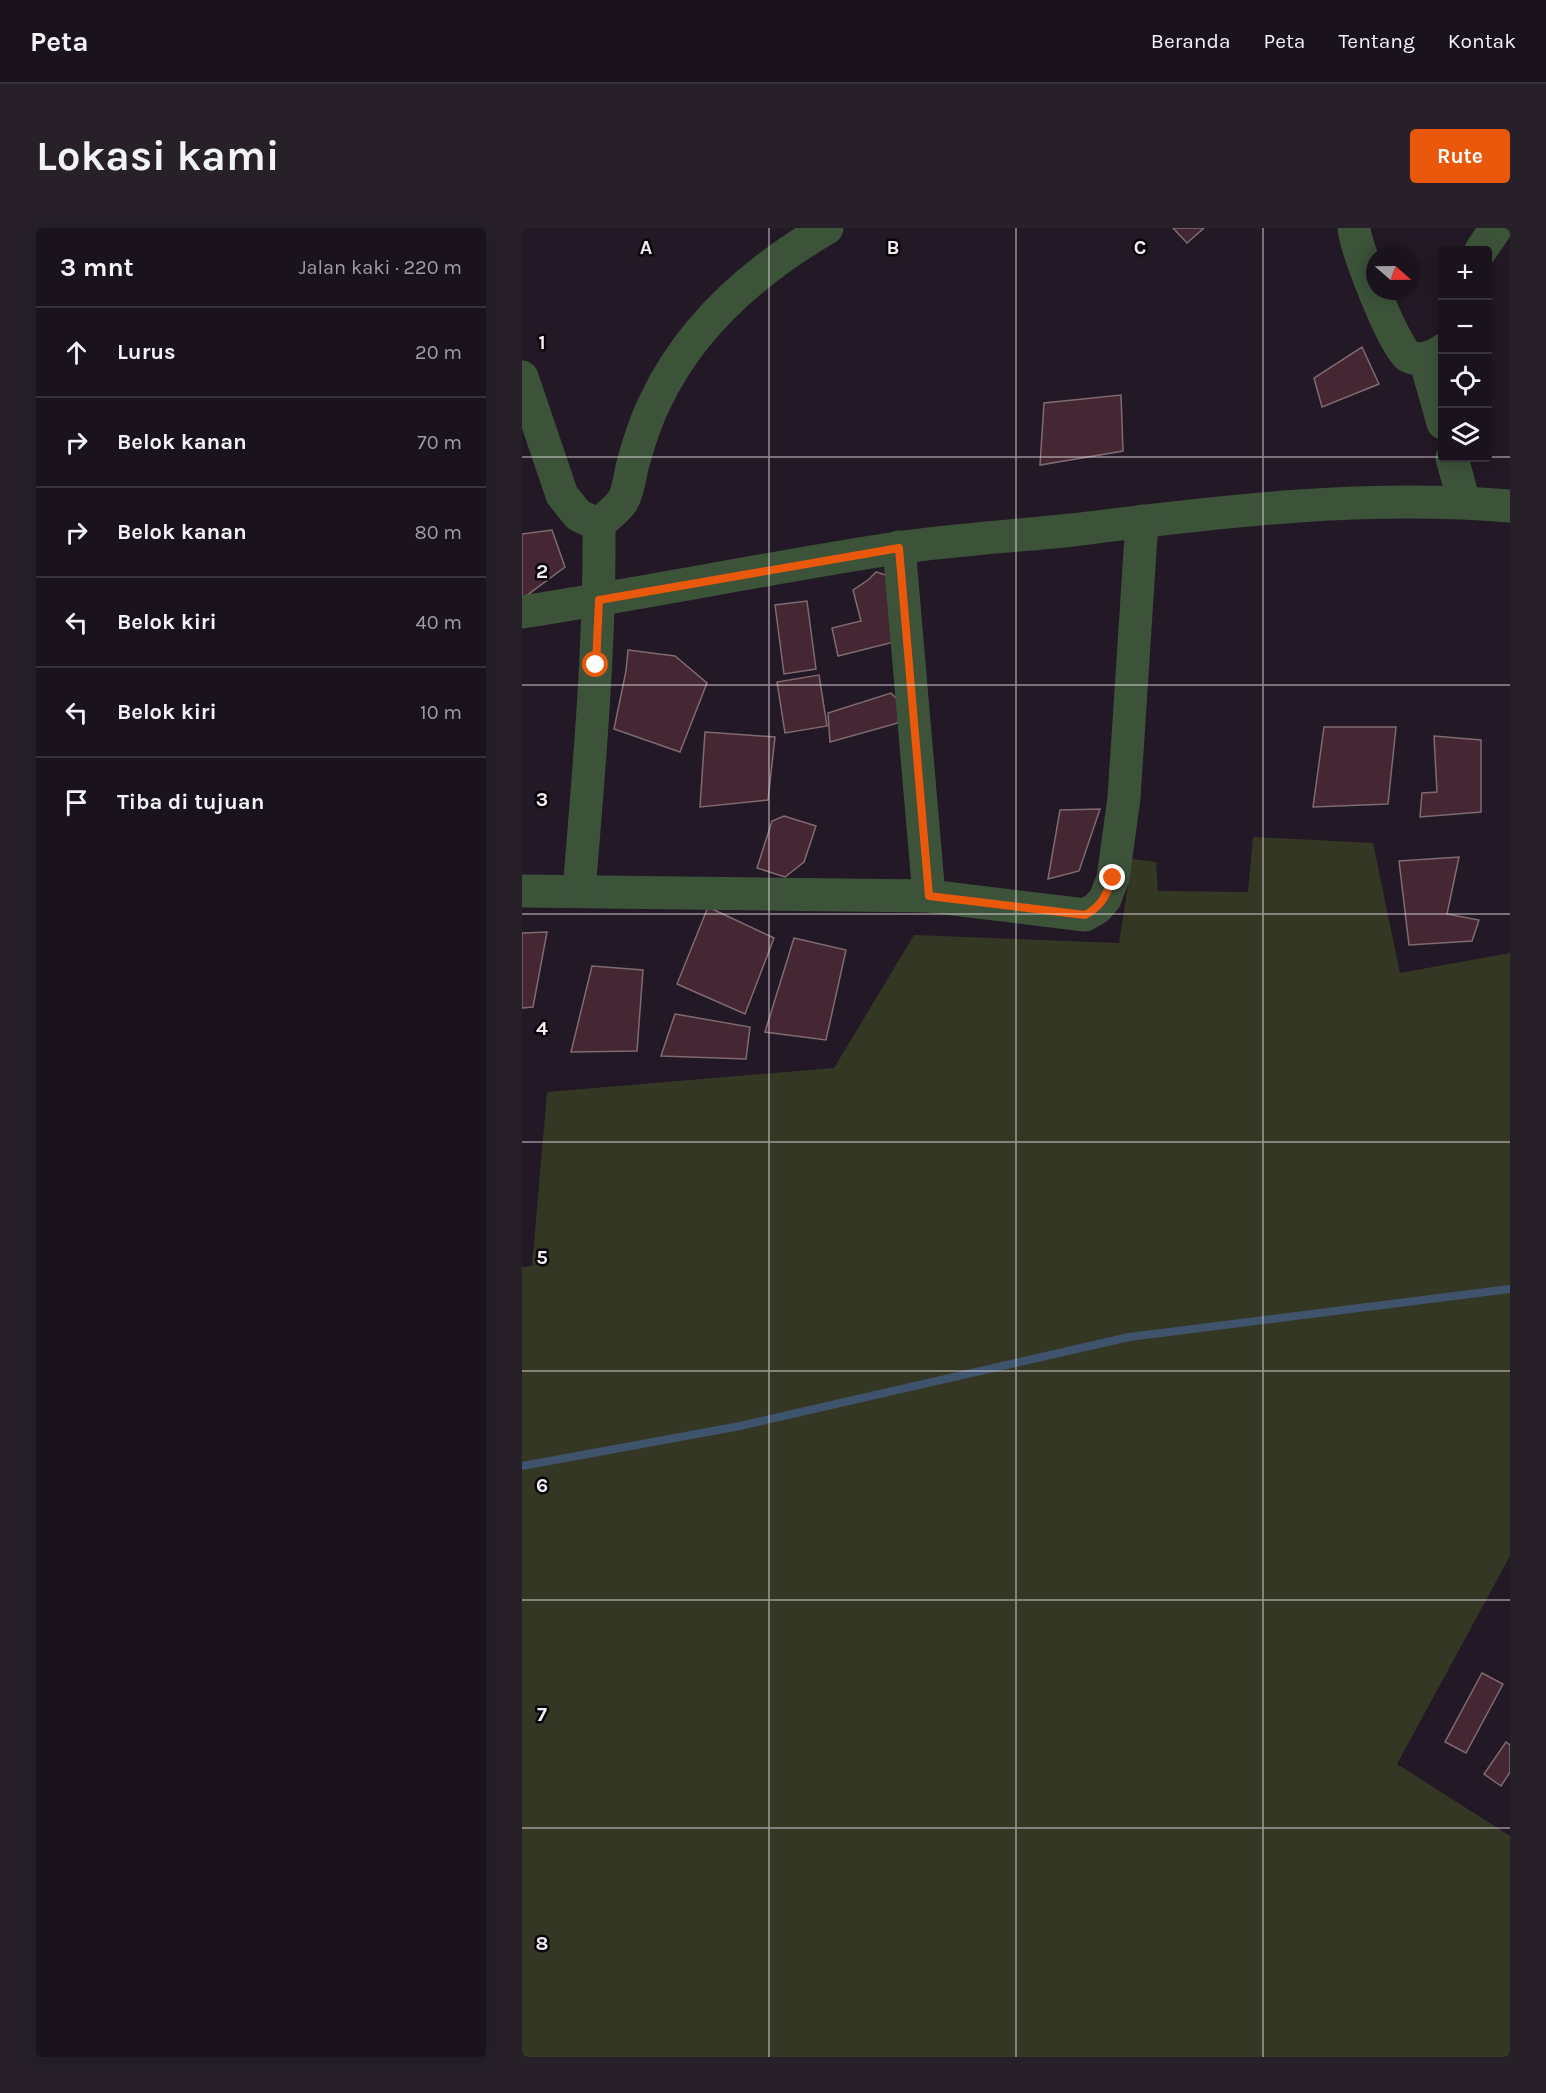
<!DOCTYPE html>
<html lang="id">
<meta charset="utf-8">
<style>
:root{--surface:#1a121c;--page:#272029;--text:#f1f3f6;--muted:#9f9ea3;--line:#38323b;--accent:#ea580c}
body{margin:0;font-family:Karla,sans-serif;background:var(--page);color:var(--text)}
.controls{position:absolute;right:18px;top:18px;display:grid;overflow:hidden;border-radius:6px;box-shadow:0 3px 15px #0003}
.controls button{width:54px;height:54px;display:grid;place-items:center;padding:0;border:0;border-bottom:2px solid var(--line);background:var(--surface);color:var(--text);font:30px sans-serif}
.compass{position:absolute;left:844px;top:18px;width:54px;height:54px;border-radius:50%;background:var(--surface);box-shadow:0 3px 15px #0003;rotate:110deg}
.stop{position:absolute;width:18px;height:18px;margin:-14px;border:4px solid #ea580c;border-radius:50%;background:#fff}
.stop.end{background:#ea580c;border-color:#fff;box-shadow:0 2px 6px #0008}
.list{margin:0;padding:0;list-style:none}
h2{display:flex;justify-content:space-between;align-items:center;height:78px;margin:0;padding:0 24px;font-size:26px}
h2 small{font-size:20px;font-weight:400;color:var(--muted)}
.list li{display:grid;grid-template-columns:39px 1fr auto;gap:18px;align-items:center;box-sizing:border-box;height:90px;padding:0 24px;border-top:2px solid var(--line)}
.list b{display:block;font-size:22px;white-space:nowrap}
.list em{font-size:20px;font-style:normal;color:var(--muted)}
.icon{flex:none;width:33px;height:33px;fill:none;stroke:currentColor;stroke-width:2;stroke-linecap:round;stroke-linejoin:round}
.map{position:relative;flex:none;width:988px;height:1829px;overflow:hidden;border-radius:6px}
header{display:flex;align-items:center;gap:36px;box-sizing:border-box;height:84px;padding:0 30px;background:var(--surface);border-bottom:2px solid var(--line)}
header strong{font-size:28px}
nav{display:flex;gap:33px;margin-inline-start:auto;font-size:21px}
.intro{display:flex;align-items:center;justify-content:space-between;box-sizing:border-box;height:144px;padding:0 36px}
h1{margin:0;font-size:42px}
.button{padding:15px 27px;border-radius:6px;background:var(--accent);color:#fff;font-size:21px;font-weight:700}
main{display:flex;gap:36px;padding:0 36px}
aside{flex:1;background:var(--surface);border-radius:6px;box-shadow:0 3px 15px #0003}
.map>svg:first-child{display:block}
.green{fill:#353725}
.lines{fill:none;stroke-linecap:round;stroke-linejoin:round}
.stream{stroke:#3f546c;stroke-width:8}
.building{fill:#442732;stroke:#7f6a71;stroke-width:1.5}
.minor{stroke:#3c533a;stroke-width:33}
.route{stroke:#ea580c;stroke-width:8}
.grid{fill:none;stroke:#f4ecf5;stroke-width:1.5;stroke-opacity:0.55}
.grid-label{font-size:20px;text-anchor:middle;font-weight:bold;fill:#f4ecf5;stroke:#09060a;stroke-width:5;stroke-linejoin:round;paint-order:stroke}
</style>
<header>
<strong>Peta</strong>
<nav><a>Beranda</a><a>Peta</a><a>Tentang</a><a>Kontak</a></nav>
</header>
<div class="intro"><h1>Lokasi kami</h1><a class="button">Rute</a></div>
<main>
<aside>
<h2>3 mnt<small>Jalan kaki · 220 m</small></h2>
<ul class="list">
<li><svg class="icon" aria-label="ahead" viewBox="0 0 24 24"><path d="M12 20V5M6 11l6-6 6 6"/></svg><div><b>Lurus</b></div><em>20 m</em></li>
<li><svg class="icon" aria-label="right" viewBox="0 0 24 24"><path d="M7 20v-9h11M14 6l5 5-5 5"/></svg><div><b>Belok kanan</b></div><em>70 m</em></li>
<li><svg class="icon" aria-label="right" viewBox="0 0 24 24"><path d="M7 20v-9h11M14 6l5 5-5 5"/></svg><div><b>Belok kanan</b></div><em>80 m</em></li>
<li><svg class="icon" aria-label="left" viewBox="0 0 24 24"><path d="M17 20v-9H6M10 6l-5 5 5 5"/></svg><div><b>Belok kiri</b></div><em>40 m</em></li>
<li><svg class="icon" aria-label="left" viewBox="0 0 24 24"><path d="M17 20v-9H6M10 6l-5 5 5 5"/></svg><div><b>Belok kiri</b></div><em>10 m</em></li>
<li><svg class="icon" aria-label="arrive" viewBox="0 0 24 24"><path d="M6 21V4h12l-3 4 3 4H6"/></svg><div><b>Tiba di tujuan</b></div></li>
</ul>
</aside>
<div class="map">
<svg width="988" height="1829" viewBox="0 0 988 1829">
<rect width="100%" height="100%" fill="#231825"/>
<polygon class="green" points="731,609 851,615 878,745 988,725 988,1328 875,1536 988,1608 988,1829 0,1829 0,1039 10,1038 25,864 312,840 392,707 597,715 610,631 634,634 636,663 726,664"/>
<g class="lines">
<polyline class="stream" points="0,1238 218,1198 607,1109 988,1061"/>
</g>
<g class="building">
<polygon points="651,0 682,0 665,15"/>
<polygon points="840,119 857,156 800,179 792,150"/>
<polygon points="599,167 601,223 518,237 522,175"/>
<polygon points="30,302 43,339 0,371 0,306"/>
<polygon points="354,344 371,349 376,413 316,428 310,400 339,393 331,362 346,352"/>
<polygon points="285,373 294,441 262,446 253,377"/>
<polygon points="106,422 153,428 185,455 158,524 92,501 104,443"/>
<polygon points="297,447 305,498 263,505 255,454"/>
<polygon points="369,465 376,472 376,495 308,514 306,485"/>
<polygon points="802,499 874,499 866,576 791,579"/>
<polygon points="183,504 253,509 246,572 178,579"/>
<polygon points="912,508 959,512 959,584 898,589 900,565 915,564"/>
<polygon points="578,581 557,643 526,651 538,582"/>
<polygon points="262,588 294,598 282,634 263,649 235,640 250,593"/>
<polygon points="937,629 925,686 957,692 950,713 887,717 877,633"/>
<polygon points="186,679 252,710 223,786 155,756"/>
<polygon points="25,704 11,779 0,780 0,705"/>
<polygon points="272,710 324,722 304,812 243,804"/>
<polygon points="70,738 121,742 115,823 49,824"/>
<polygon points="153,786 228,799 224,831 139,828"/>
<polygon points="960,1445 981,1456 944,1525 923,1514"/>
<polygon points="984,1514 988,1517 988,1544 979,1558 962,1546"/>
</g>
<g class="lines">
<g class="minor">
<path d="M832 0C833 19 872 119 886 128 897 134 912 129 921 122"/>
<polyline points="959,22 974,0"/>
<polyline points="903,131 921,195"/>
<polyline points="0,149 40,267 56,287 77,297"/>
<polyline points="930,230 942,274"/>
<polyline points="377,319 407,668"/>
<path d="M0 384C125 365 250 339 375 320 436 311 498 308 559 301 701 283 845 266 988 278"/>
<polyline points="0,663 407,668 563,687 575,680 583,671 591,650 602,570 620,293"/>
<path d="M57 663C67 541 78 419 77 297 84 289 94 282 100 274 106 265 108 249 110 239 116 217 123 194 133 174 169 97 233 42 305 0"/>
</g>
</g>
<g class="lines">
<path class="route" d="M74 437 77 372 377 320 407 668 563 687C580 678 584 667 591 650"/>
</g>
<path class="grid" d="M247 0V1829M494 0V1829M741 0V1829M0 229H921M966 229H988M0 457H988M0 686H988M0 914H988M0 1143H988M0 1372H988M0 1600H988"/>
<g class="grid-label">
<text x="124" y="26">A</text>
<text x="371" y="26">B</text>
<text x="618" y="26">C</text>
<text x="20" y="121">1</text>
<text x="20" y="350">2</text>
<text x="20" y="578">3</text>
<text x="20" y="807">4</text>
<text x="20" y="1036">5</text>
<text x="20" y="1264">6</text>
<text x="20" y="1493">7</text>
<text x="20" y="1722">8</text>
</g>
</svg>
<div class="controls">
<button>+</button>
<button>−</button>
<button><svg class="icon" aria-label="locate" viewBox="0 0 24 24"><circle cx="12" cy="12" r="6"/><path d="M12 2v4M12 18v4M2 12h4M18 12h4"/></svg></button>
<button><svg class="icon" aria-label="layers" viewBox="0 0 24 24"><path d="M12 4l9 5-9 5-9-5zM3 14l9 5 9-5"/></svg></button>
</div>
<svg class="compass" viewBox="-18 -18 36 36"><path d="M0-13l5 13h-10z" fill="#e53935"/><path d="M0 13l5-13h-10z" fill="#9f9ea3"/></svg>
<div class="stop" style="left:74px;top:437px"></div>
<div class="stop end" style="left:591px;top:650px"></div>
</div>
</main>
